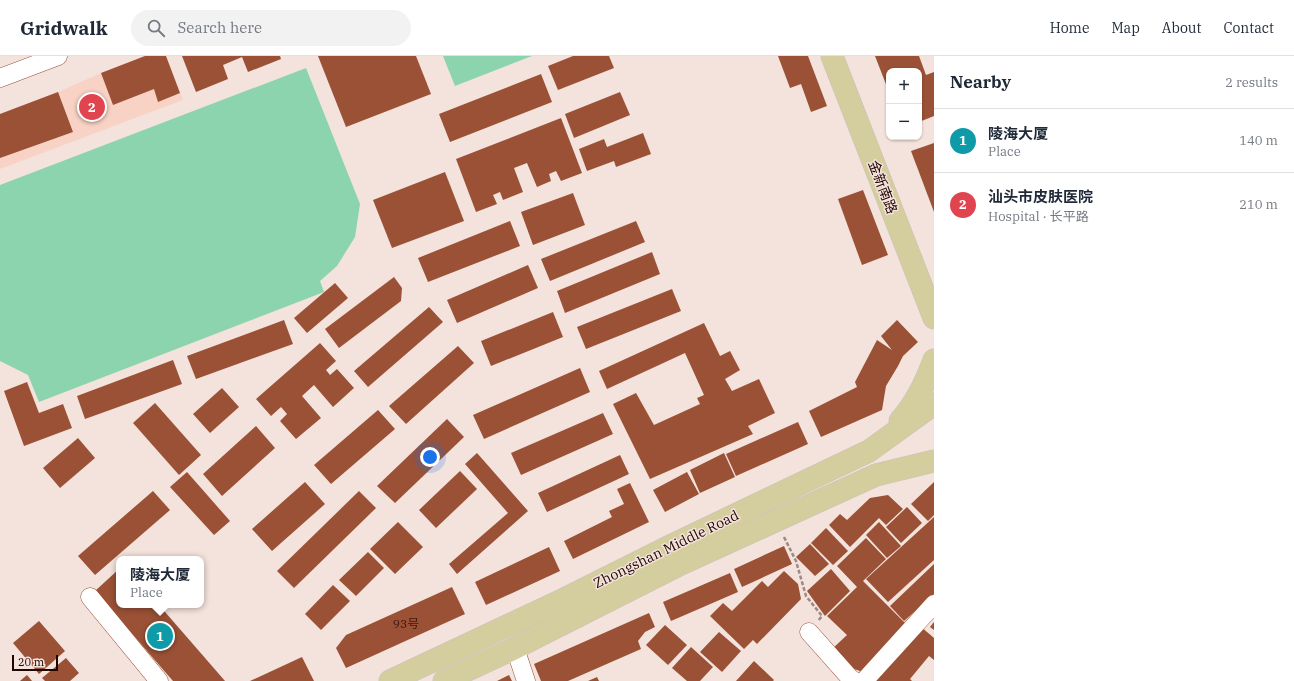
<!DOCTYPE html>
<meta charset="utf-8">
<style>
:root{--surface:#fff;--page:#f2f2f3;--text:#1f2937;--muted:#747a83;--line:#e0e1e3;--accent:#1b5f72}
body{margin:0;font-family:"IBM Plex Serif","Noto Sans SC",serif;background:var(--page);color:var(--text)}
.controls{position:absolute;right:12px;top:12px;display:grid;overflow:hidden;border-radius:8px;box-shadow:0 1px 3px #0004}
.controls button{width:36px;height:36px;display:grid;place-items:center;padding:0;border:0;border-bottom:1px solid var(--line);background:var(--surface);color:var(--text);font:20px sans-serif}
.scale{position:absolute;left:12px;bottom:10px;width:46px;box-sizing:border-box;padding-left:4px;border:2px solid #200500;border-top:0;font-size:11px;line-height:14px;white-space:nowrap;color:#200500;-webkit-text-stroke:3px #f4e2dc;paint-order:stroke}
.you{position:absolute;left:430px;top:401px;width:14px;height:14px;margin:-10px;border:3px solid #fff;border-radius:50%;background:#1a73e8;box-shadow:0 0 0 6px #1a73e833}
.badge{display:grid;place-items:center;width:26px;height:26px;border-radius:50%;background:var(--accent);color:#fff;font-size:13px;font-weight:700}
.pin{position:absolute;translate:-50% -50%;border:2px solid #fff;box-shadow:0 1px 4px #0006}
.popup{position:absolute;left:116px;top:500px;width:88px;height:52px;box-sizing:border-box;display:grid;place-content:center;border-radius:8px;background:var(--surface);filter:drop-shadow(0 1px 3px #0005);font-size:13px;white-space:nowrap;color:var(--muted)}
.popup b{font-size:15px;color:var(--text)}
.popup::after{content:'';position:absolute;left:50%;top:100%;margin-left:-8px;border:8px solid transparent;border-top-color:var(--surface)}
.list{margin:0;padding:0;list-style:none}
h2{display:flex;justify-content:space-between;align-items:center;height:52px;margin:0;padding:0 16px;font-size:17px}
h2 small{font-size:13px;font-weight:400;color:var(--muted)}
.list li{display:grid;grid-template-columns:26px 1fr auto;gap:12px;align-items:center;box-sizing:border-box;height:64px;padding:0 16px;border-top:1px solid var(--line)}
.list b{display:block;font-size:15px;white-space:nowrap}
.list p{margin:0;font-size:13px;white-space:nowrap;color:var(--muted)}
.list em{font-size:13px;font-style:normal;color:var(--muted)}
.icon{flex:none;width:22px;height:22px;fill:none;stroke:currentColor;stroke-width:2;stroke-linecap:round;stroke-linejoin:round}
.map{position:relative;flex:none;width:934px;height:625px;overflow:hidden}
header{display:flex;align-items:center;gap:24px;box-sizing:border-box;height:56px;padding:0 20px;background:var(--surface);border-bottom:1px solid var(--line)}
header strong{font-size:19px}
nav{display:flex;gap:22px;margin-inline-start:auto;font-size:14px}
.search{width:280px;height:36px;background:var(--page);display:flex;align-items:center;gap:10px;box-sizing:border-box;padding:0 14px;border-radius:22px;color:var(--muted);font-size:15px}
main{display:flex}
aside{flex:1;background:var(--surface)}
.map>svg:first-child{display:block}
.built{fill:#f8d3c5}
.green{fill:#8bd4ae}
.building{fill:#9a5135}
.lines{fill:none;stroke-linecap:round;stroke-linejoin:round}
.minor-casing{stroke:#9a5035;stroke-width:19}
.major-casing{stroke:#c9c3c2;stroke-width:23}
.path{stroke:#9f8984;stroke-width:2.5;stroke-dasharray:4 2;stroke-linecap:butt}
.minor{stroke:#fff;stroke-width:18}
.major{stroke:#d4cd9d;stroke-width:22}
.labels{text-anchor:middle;stroke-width:3;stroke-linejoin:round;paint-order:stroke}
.number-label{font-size:12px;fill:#3e180d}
.street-label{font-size:14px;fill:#200500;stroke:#f4e2dc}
</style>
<header>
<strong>Gridwalk</strong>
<div class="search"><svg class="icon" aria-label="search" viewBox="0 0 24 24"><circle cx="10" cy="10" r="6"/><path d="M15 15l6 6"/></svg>Search here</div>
<nav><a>Home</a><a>Map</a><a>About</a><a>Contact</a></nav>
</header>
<main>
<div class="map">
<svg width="934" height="625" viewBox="0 0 934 625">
<rect width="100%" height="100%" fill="#f4e2dc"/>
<polygon class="built" points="145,0 166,0 183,44 0,113 0,58 58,36 101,17"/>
<g class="green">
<polygon points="443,0 532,0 455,30"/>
<polygon points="306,12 360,148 355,181 337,210 320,225 324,236 39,346 28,319 0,305 0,129"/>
</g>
<g class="building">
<polygon points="145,0 166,0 180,37 158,46 154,33 113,49 101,17"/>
<polygon points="182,0 280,0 281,3 248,16 242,1 223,9 228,23 196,36"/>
<polygon points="318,0 416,0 431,38 346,71"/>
<polygon points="573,0 609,0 614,12 558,34 548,10"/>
<polygon points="778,0 808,0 827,50 811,56 801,28 790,32"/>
<polygon points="875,0 919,0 926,19 934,16 934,60 919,66 919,15 889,15 889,36"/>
<polygon points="541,18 552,46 450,86 439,58"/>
<polygon points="58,36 73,76 0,102 0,58"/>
<polygon points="620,36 630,59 574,82 565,58"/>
<polygon points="561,62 582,117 561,125 556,115 549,118 551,125 537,131 527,107 514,112 523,136 503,144 500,136 493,139 497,148 476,156 456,103"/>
<polygon points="643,77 651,98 616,111 614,105 587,115 579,93 604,83 607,91"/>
<polygon points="934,87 934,156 911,95"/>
<polygon points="445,116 464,165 392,192 373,144"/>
<polygon points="863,134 888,199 862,209 838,143"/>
<polygon points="573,137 585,169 533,189 521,156"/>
<polygon points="510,165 520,190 428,226 418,202"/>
<polygon points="636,165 645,186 550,225 541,203"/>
<polygon points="652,196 660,218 565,257 557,235"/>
<polygon points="528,209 538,232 457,267 447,244"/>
<polygon points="394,221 402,232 401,245 339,292 325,273"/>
<polygon points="335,227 348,242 307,277 294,262"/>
<polygon points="672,233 681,255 586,293 577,271"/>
<polygon points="429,251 443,266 368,331 354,315"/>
<polygon points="553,256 563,281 491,310 481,285"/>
<polygon points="284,264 293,288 196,323 187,300"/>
<polygon points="897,264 918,286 903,300 898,310 886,330 882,354 821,381 809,355 857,331 855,326 877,284 892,294 881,280"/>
<polygon points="704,267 720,300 730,295 740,314 725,323 732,335 759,323 775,357 748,370 753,378 650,423 613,348 636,337 654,369 700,348 697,342 704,339 685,297 607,333 599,315"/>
<polygon points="320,287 336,305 326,314 330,319 337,313 354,332 333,351 314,329 302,340 321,362 296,383 280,365 287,358 281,351 271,360 256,343"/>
<polygon points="458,290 474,307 406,368 389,350"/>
<polygon points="173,304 182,328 85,363 77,340"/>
<polygon points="580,312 590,336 484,383 473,359"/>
<polygon points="27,326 39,357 63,348 72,372 24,390 4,335"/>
<polygon points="222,332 239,351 210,377 193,358"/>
<polygon points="155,347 201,399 179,419 133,367"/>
<polygon points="378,354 395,373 331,428 314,409"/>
<polygon points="603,357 613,378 521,419 511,397"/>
<polygon points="447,363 464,381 395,447 377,430"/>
<polygon points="798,366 808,388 736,420 726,398"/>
<polygon points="256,370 275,392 222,440 203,418"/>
<polygon points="78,382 95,402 60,432 43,412"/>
<polygon points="477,397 528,455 457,518 449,508 508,457 465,408"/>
<polygon points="724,397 735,421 700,437 690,414"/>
<polygon points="620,399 629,418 547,456 538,437"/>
<polygon points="460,415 477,433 436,472 419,454"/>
<polygon points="187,416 230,465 214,479 170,431"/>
<polygon points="687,416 699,438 665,456 653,434"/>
<polygon points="305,426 325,448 272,495 252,473"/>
<polygon points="934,426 934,459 928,465 911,448"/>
<polygon points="630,427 649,466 573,503 564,485 612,461 609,455 624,448 617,433"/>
<polygon points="153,435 170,454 95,519 78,500"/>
<polygon points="359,435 376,452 294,532 277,515"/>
<polygon points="888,439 903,453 886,469 879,462 850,491 829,469 840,458 847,464 870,442"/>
<polygon points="907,451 922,467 901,487 886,471"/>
<polygon points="934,461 934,504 888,546 866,523"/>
<polygon points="398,466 423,491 395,518 370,493"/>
<polygon points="879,466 901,490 887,502 866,479"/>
<polygon points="826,472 848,495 833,509 811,487"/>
<polygon points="866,482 886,503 863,525 909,571 863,616 845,610 830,595 847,579 827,560 857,531 837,510"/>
<polygon points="810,488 829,508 815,520 796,501"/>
<polygon points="784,490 792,508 742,531 734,513"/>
<polygon points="549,491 560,515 486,549 475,526"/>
<polygon points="368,496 384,512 356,540 339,524"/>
<polygon points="934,508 934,538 904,565 890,550"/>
<polygon points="119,513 119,549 159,549 225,625 173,625 95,535"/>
<polygon points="831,513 850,535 825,560 807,535"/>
<polygon points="784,515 798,528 801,543 757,588 753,584 744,593 710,560 723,547 732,555 762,525 768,531"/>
<polygon points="730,517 738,536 671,565 663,546"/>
<polygon points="333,529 350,545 321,574 305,558"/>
<polygon points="452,531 465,558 346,612 336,592 346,579"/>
<polygon points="649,557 655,571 645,576 638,585 641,593 568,625 541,625 534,608"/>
<polygon points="39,565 65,595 39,618 13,587"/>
<polygon points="934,566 934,574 930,571"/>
<polygon points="665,569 687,589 668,609 646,589"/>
<polygon points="920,570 934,582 934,604 929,600 910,623 912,625 875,625"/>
<polygon points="719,576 741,595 722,616 700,596"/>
<polygon points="691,591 713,611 700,625 687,625 672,612"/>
<polygon points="302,601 314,625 250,625"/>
<polygon points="66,602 79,617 70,625 45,625 42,622"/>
<polygon points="754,605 774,624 773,625 736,625"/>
<polygon points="27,619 32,625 20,625"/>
<polygon points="509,619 512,625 497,625"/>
<polygon points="597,621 599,625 588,625"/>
</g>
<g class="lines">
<defs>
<g id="minor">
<polyline points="0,22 58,0"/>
<polyline points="90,541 159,625"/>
<polyline points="809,576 850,622 854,625"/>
<polyline points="515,592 526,625"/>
<polyline points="864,625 934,548"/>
</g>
<g id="major">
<polyline points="832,0 934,262"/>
<path d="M900 365C916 347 926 326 934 304"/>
<polyline points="390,625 558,546 672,489 869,395 934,348"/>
<polyline points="444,625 515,592 681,508 876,419 934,405"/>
</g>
</defs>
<use href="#minor" class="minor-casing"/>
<use href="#major" class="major-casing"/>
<polyline class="path" points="784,481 796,505 806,540 822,560 818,565"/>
<use href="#minor" class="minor"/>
<use href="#major" class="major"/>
</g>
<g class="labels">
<g class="number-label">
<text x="406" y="572">93号</text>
</g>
<g class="street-label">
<text transform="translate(883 131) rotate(69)" y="5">金新南路</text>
<text transform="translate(666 493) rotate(-26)" y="5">Zhongshan Middle Road</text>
</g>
</g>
</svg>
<div class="controls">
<button>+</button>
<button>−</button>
</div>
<div class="scale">20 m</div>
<div class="you"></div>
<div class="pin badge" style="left:160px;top:580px;background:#0f9aa8">1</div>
<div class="popup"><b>陵海大厦</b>Place</div>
<div class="pin badge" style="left:92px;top:51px;background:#e0444e">2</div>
</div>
<aside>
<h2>Nearby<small>2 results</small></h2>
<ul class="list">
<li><span class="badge" style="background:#0f9aa8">1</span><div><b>陵海大厦</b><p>Place</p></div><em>140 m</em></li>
<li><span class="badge" style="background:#e0444e">2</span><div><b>汕头市皮肤医院</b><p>Hospital · 长平路</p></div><em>210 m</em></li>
</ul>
</aside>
</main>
